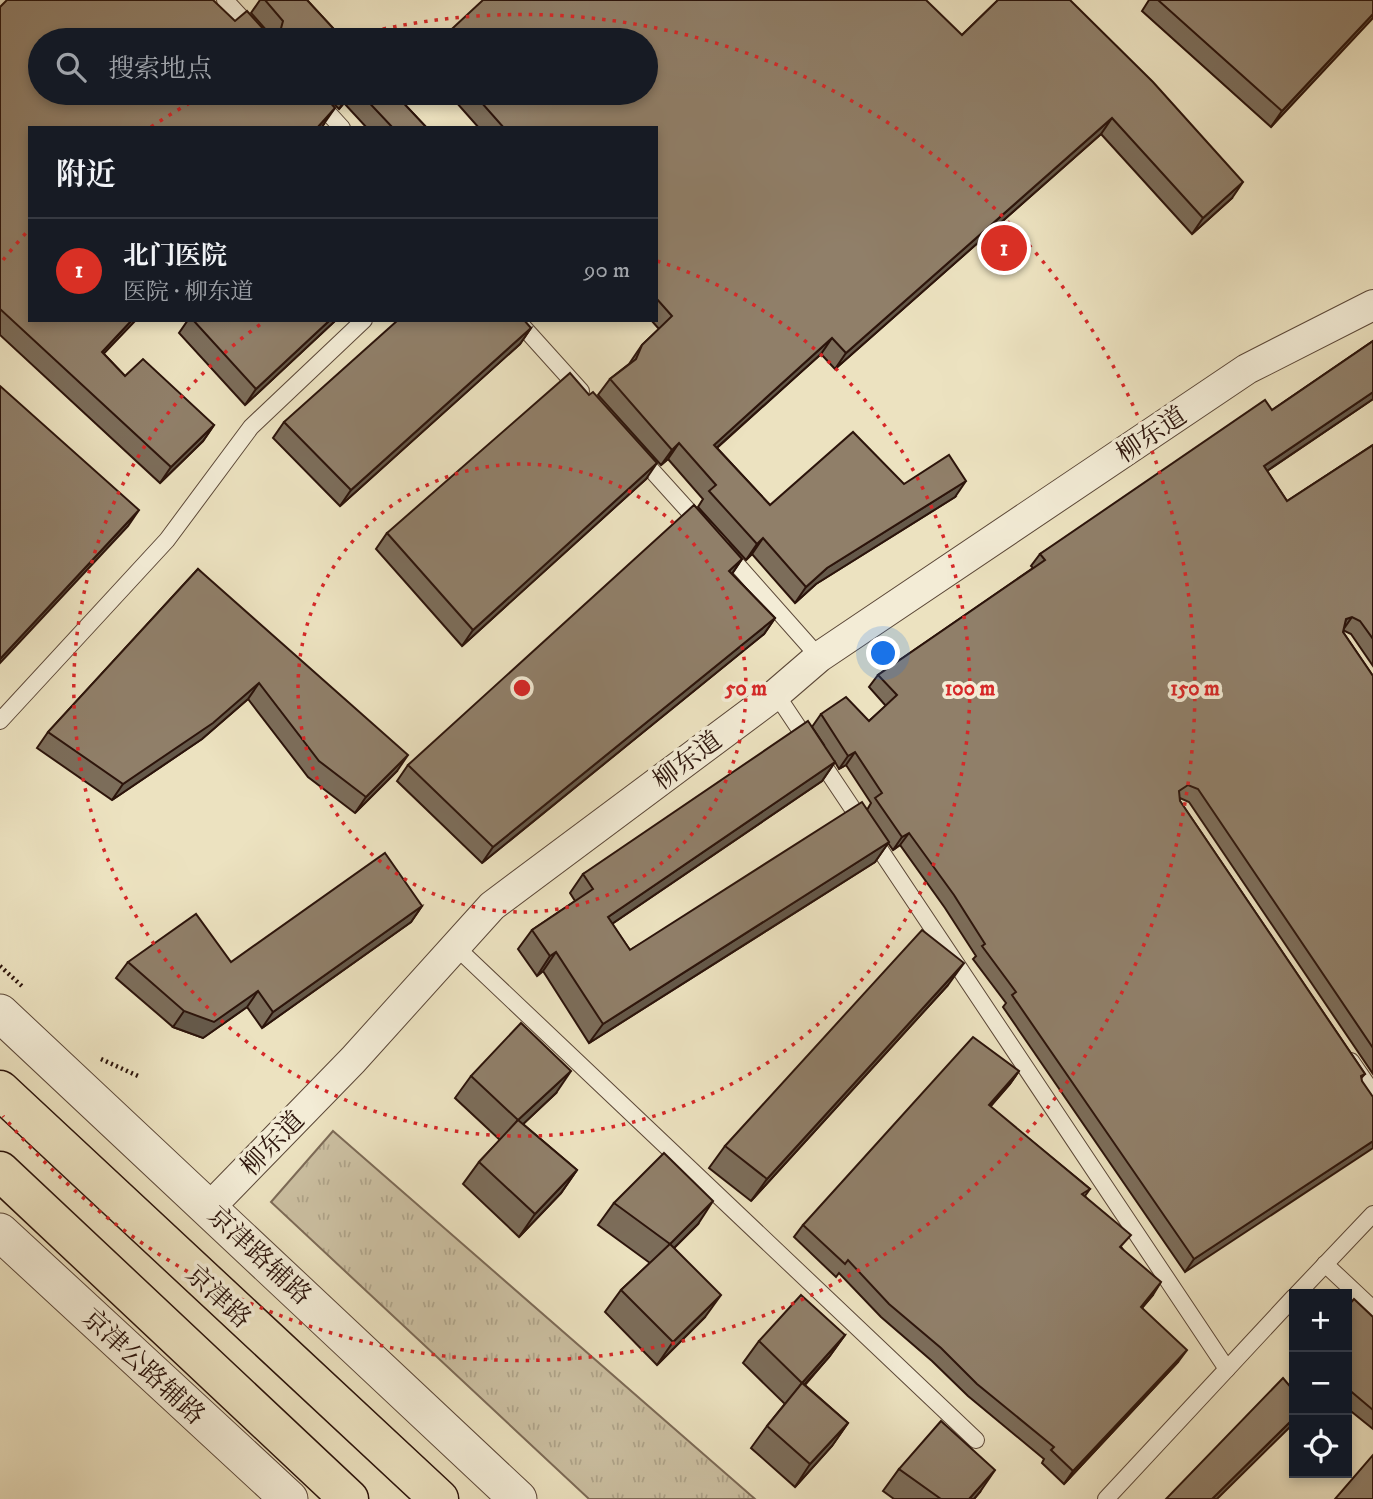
<!DOCTYPE html>
<html lang="zh">
<meta charset="utf-8">
<style>
:root{--surface:#171b24;--page:#20242c;--text:#f1f3f6;--muted:#9ea1a6;--line:#363941;--accent:#d93025}
body{margin:0;font-family:"IM FELL DW Pica","Noto Serif SC",serif;background:var(--page);color:var(--text)}
.controls{position:absolute;right:21px;bottom:21px;display:grid;overflow:hidden;border-radius:0px;box-shadow:0 4px 10px #0003}
.controls button{width:63px;height:63px;display:grid;place-items:center;padding:0;border:0;border-bottom:2px solid var(--line);background:var(--surface);color:var(--text);font:35px sans-serif}
.you{position:absolute;left:884px;top:654px;width:24px;height:24px;margin:-18px;border:5px solid #fff;border-radius:50%;background:#1a73e8;box-shadow:0 0 0 10px #1a73e833}
.badge{display:grid;place-items:center;width:46px;height:46px;border-radius:50%;background:var(--accent);color:#fff;font-size:23px;font-weight:700}
.pin{position:absolute;translate:-50% -50%;border:4px solid #fff;box-shadow:0 2px 7px #0006}
.list{margin:0;padding:0;list-style:none}
h2{display:flex;justify-content:space-between;align-items:center;height:91px;margin:0;padding:0 28px;font-size:30px}
h2 small{font-size:23px;font-weight:400;color:var(--muted)}
.list li{display:grid;grid-template-columns:46px 1fr auto;gap:21px;align-items:center;box-sizing:border-box;height:105px;padding:0 28px;border-top:2px solid var(--line)}
.list b{display:block;font-size:26px;white-space:nowrap}
.list p{margin:0;font-size:23px;white-space:nowrap;color:var(--muted)}
.list em{font-size:23px;font-style:normal;color:var(--muted)}
.icon{flex:none;width:38px;height:38px;fill:none;stroke:currentColor;stroke-width:2;stroke-linecap:round;stroke-linejoin:round}
.map{position:relative;flex:none;width:1373px;height:1499px;overflow:hidden}
.search{position:absolute;background:var(--surface);box-shadow:0 4px 10px #0003;left:28px;top:28px;width:630px;height:77px;display:flex;align-items:center;gap:18px;box-sizing:border-box;padding:0 24px;border-radius:38px;color:var(--muted);font-size:26px}
.panel{position:absolute;background:var(--surface);box-shadow:0 4px 10px #0003;left:28px;top:126px;width:630px;height:196px;border-radius:0px}
.map>svg:first-child{display:block}
.grass{fill:url(#grass-tufts);stroke:#7c6a56;stroke-width:2}
.lines{fill:none;stroke-linecap:round;stroke-linejoin:round}
.service-casing{stroke:#5c4838;stroke-width:18}
.minor-casing{stroke:#5c4838;stroke-width:32}
.tertiary-casing{stroke:#5c4838;stroke-width:39}
.primary-casing{stroke:#2c140b;stroke-width:41}
.path{stroke:#2c140b;stroke-width:4.5;stroke-dasharray:2 3.5;stroke-linecap:butt}
.service{stroke:#f3ecd6;stroke-width:16}
.minor{stroke:#f3ecd6;stroke-width:30}
.tertiary{stroke:#f3ecd6;stroke-width:37}
.primary{stroke:#ece2c0;stroke-width:38}
.wall{fill:#7c6d5a;stroke:#2c140b;stroke-width:2;fill-rule:evenodd}
.shaded-wall{fill:#65594a;stroke:#2c140b;stroke-width:2}
.building{fill:#907f69;stroke:#2c140b;stroke-width:2}
.ring{fill:none;stroke:#d62828;stroke-width:3.5;stroke-dasharray:3.5 7}
.labels{text-anchor:middle;stroke-width:7;stroke-linejoin:round;paint-order:stroke}
.street-label{font-size:26px;fill:#2c140b;stroke:#f3ecd6}
.centre{fill:#d62828;stroke:#f3ecd6;stroke-width:3.5}
.ring-label{font-size:21px;text-anchor:middle;font-weight:bold;fill:#d62828;stroke:#f3ecd6;stroke-width:7;stroke-linejoin:round;paint-order:stroke}
</style>
<div class="map">
<svg width="1373" height="1499" viewBox="0 0 1373 1499">
<defs>
<pattern id="grass-tufts" width="24" height="20" patternUnits="userSpaceOnUse" patternTransform="scale(1.75)"><rect width="24" height="20" fill="#cbbfa1"/><path d="M3 7l-1-3M5 7V3M7 7l1-3M15 17l-1-3M17 17v-4M19 17l1-3" fill="none" stroke="#aea389"/></pattern>
</defs>
<rect width="100%" height="100%" fill="#ece2c0"/>
<filter id="stains"><feTurbulence type="fractalNoise" baseFrequency=".00286" numOctaves="4"/><feColorMatrix values="0 0 0 0 .2 0 0 0 0 .09 0 0 0 0 .02 0 0 0 .5 -.17"/></filter>
<radialGradient id="worn" r=".72"><stop offset=".6" stop-color="#630" stop-opacity="0"/><stop offset="1" stop-color="#630" stop-opacity=".3"/></radialGradient>
<polygon class="grass" points="333,1131 755,1499 589,1499 271,1202"/>
<g class="lines">
<defs>
<g id="service">
<polyline points="225,0 262,40"/>
<polyline points="310,93 342,128"/>
<polyline points="517,320 581,391"/>
<polyline points="638,455 703,527"/>
<polyline points="725,551 819,657"/>
<polyline points="776,694 1227,1369"/>
<polyline points="0,721 167,540 251,427 364,320"/>
<polyline points="456,947 976,1440"/>
<polyline points="1351,1061 1373,1093"/>
<polyline points="1325,1264 1373,1309"/>
<polyline points="1297,1294 1373,1214"/>
<polyline points="1106,1499 1294,1297"/>
</g>
<polyline id="minor" points="210,1207 353,1060 492,906 776,694 819,657 1247,369 1373,305"/>
<g id="tertiary">
<polyline points="0,1013 518,1499"/>
<polyline points="0,1232 289,1499"/>
</g>
<g id="primary">
<polyline points="0,1090 439,1499"/>
<polyline points="0,1171 349,1499"/>
</g>
</defs>
<use href="#service" class="service-casing"/>
<use href="#minor" class="minor-casing"/>
<use href="#tertiary" class="tertiary-casing"/>
<use href="#primary" class="primary-casing"/>
<g class="path">
<polyline points="0,966 23,987"/>
<polyline points="101,1059 138,1076"/>
</g>
<use href="#service" class="service"/>
<use href="#minor" class="minor"/>
<use href="#tertiary" class="tertiary"/>
<use href="#primary" class="primary"/>
</g>
<g class="wall">
<polygon points="260,0 307,0 344,40 40,40 324,124 321,128 30,128 104,354 125,376 214,425 203,441 160,483 0,335 0,7 235,21 268,32 251,13"/>
<polygon points="998,0 1232,198 1192,234 1101,134 835,369 821,354 717,448 770,505 904,484 955,497 816,584 795,603 752,554 746,560 698,507 703,499 668,459 661,465 598,395 610,379 629,364 642,345 659,329 651,320 656,320 656,128 479,128 448,93 646,93 962,35"/>
<polygon points="1149,0 1373,0 1271,127 1142,11"/>
<polygon points="323,93 394,93 427,128 367,128 344,103 339,109"/>
<polygon points="188,320 336,320 245,405 179,333"/>
<polygon points="531,328 520,344 340,506 273,438 284,422"/>
<path d="M1373 341V399L1267 471 1287 501 1373 445V666L1351 634 1343 630V632L1373 676V1074L1189 802 1180 798V801L1365 1074 1185 1272 1003 1007 1006 1003 973 959 976 956 945 908 900 845 893 850 888 843 875 862 589 1043 543 971 537 976 518 949 532 930 575 901 570 893 583 874 824 745 812 727 821 714 869 721 886 706 869 687 878 675 1033 568 1031 566 1040 554 1272 410ZM835 762 839 769 846 765 871 803 867 810 630 950 612 924 822 781Z"/>
<polygon points="646,479 462,646 376,549 387,533"/>
<polygon points="742,559 732,574 775,618 764,634 482,863 397,781 408,765"/>
<polygon points="198,569 397,771 355,813 308,777 248,699 202,739 112,800 37,748 48,732"/>
<polygon points="422,906 411,922 262,1028 247,1007 203,1038 173,1027 116,978 128,962 231,962"/>
<polygon points="948,985 751,1201 709,1168 725,1146"/>
<polygon points="1019,1071 1010,1084 990,1107 1090,1189 1085,1196 1122,1248 1153,1295 1142,1308 1178,1362 1064,1484 1042,1463 1044,1459 968,1396 932,1361 881,1317 839,1273 836,1277 794,1237 803,1225"/>
<polygon points="471,1076 556,1093 523,1124 577,1170 561,1193 519,1237 463,1184 479,1162 500,1140 455,1098"/>
<polygon points="614,1203 698,1224 674,1248 705,1317 657,1365 605,1312 621,1290 650,1263 598,1225"/>
<polygon points="1347,1307 1373,1317 1373,1429 1347,1408"/>
<polygon points="845,1335 829,1357 805,1385 848,1423 832,1446 795,1487 751,1448 767,1426 785,1404 743,1363 759,1341"/>
<polygon points="899,1469 980,1492 974,1499 894,1499 883,1491"/>
</g>
<g class="shaded-wall">
<polygon points="1373,14 1373,18 1271,127 1282,111"/>
<polygon points="350,93 352,93 339,109"/>
<polygon points="335,108 321,128 317,128"/>
<polygon points="1112,118 1101,134 835,369 846,353"/>
<polygon points="1243,182 1232,198 1192,234 1203,218"/>
<polygon points="132,320 136,320 91,367 102,352"/>
<polygon points="330,320 336,320 245,405 256,389"/>
<polygon points="531,328 520,344 340,506 351,490"/>
<polygon points="832,338 821,354 703,460 714,445"/>
<polygon points="1373,392 1373,399 1255,479 1264,466"/>
<polygon points="214,425 203,441 160,483 171,467"/>
<polygon points="679,443 668,459 661,465 672,450"/>
<polygon points="657,463 646,479 462,646 473,630"/>
<polygon points="966,481 955,497 816,584 795,603 806,587 827,568"/>
<polygon points="139,510 128,526 0,663 0,659"/>
<polygon points="763,538 752,554 746,560 757,544"/>
<polygon points="742,559 731,575 729,571"/>
<polygon points="1352,617 1343,630 1346,619"/>
<polygon points="775,618 764,634 482,863 493,847"/>
<polygon points="259,683 248,699 202,739 112,800 123,784"/>
<polygon points="855,752 846,765 839,769 848,756"/>
<polygon points="408,755 397,771 355,813 366,797"/>
<polygon points="835,762 822,781 594,936 608,917"/>
<polygon points="909,833 900,845 893,850 902,837"/>
<polygon points="889,842 875,862 589,1043 603,1024"/>
<polygon points="422,906 411,922 262,1028 273,1012"/>
<polygon points="556,952 543,971 537,976 550,956"/>
<polygon points="964,963 948,985 751,1201 767,1179"/>
<polygon points="258,991 247,1007 203,1038 173,1027 184,1011"/>
<polygon points="571,1071 556,1093 503,1143 518,1120"/>
<polygon points="1019,1071 1010,1084 980,1118 989,1105"/>
<polygon points="1373,1141 1373,1148 1185,1272 1194,1259"/>
<polygon points="577,1170 561,1193 519,1237 535,1214"/>
<polygon points="713,1201 698,1224 655,1267 670,1244"/>
<polygon points="1161,1282 1153,1295 1132,1319 1141,1307"/>
<polygon points="721,1295 705,1317 657,1365 673,1342"/>
<polygon points="845,1335 829,1357 786,1405 802,1383"/>
<polygon points="1187,1350 1178,1362 1064,1484 1073,1471"/>
<polygon points="1294,1418 1294,1423 1217,1499 1212,1499"/>
<polygon points="848,1423 832,1446 795,1487 810,1464"/>
<polygon points="995,1470 980,1492 974,1499 969,1499"/>
</g>
<g class="building">
<polygon points="7,0 213,0 235,21 247,11 266,32 280,32 283,21 265,0 307,0 344,40 40,40 40,93 322,93 335,108 317,128 30,128 30,320 132,320 102,352 125,376 143,359 214,425 171,467 0,309 0,7"/>
<polygon points="483,0 926,0 962,35 998,0 1070,0 1153,82 1243,182 1203,218 1112,118 846,353 832,338 714,445 770,505 853,432 904,484 949,455 966,481 827,568 806,587 763,538 757,544 709,491 716,485 679,443 672,450 610,379 636,359 642,345 672,316 656,298 656,128 504,128 473,93 646,93 646,40 440,40"/>
<polygon points="1158,0 1373,0 1373,14 1282,111"/>
<polygon points="360,93 394,93 427,128 393,128"/>
<polygon points="193,320 330,320 256,389"/>
<polygon points="398,320 524,320 531,328 351,490 284,422"/>
<polygon points="1373,341 1373,392 1264,466 1287,501 1373,445 1373,639 1360,621 1352,617 1346,619 1343,632 1373,676 1373,1048 1198,789 1188,785 1179,791 1180,801 1365,1074 1361,1076 1362,1081 1373,1097 1373,1141 1194,1259 1012,995 1016,992 982,946 985,944 954,895 909,833 902,837 875,798 882,793 855,752 848,756 821,714 846,697 869,721 897,695 878,675 1045,560 1040,554 1265,400 1272,410"/>
<polygon points="570,373 589,395 593,392 657,463 473,630 387,533"/>
<polygon points="0,386 139,510 0,659"/>
<polygon points="694,505 742,559 729,571 775,618 493,847 408,765"/>
<polygon points="198,569 408,755 366,797 319,761 259,683 213,723 123,784 48,732"/>
<polygon points="808,721 835,762 608,917 630,950 862,802 889,842 603,1024 556,952 550,956 532,930 593,889 583,874"/>
<polygon points="385,853 422,906 273,1012 258,991 214,1022 184,1011 128,962 196,914 231,962"/>
<polygon points="922,930 964,963 767,1179 725,1146"/>
<polygon points="521,1023 571,1071 518,1120 471,1076"/>
<polygon points="973,1037 1019,1071 989,1105 1090,1189 1082,1194 1131,1235 1120,1247 1161,1282 1141,1307 1187,1350 1073,1471 1051,1450 1054,1447 977,1384 941,1348 889,1304 848,1260 845,1264 803,1225"/>
<polygon points="518,1120 577,1170 535,1214 479,1162"/>
<polygon points="664,1153 713,1201 670,1244 614,1203"/>
<polygon points="670,1244 721,1295 673,1342 621,1290"/>
<polygon points="801,1295 845,1335 802,1383 759,1341"/>
<polygon points="1354,1299 1373,1317 1373,1410 1347,1388 1347,1307"/>
<polygon points="1283,1378 1294,1391 1294,1418 1212,1499 1166,1499"/>
<polygon points="802,1383 848,1423 810,1464 767,1426"/>
<polygon points="941,1421 995,1470 969,1499 941,1499 899,1469"/>
<polygon points="1373,1455 1373,1499 1335,1499"/>
</g>
<g class="ring">
<circle cx="522" cy="688" r="224"/>
<path d="M657 261A448 448 0 1 1 265 321"/>
<path d="M3 260A673 673 0 0 1 26 233M151 127A673 673 0 0 1 206 94M342 39A673 673 0 1 1 3 1116"/>
</g>
<g class="labels">
<g class="street-label">
<text transform="translate(1151 434) rotate(-34)" y="9">柳东道</text>
<text transform="translate(687 760) rotate(-37)" y="9">柳东道</text>
<text transform="translate(272 1143) rotate(-46)" y="9">柳东道</text>
<text transform="translate(260 1255) rotate(43)" y="9">京津路辅路</text>
<text transform="translate(219 1296) rotate(43)" y="9">京津路</text>
<text transform="translate(144 1366) rotate(43)" y="9">京津公路辅路</text>
</g>
</g>
<circle cx="522" cy="688" r="10" class="centre"/>
<g class="ring-label">
<text x="746" y="695">50 m</text>
<text x="970" y="695">100 m</text>
<text x="1195" y="695">150 m</text>
</g>
<rect width="100%" height="100%" filter="url(#stains)"/>
<rect width="100%" height="100%" fill="url(#worn)"/>
</svg>
<div class="controls">
<button>+</button>
<button>−</button>
<button><svg class="icon" aria-label="locate" viewBox="0 0 24 24"><circle cx="12" cy="12" r="6"/><path d="M12 2v4M12 18v4M2 12h4M18 12h4"/></svg></button>
</div>
<div class="you"></div>
<div class="pin badge" style="left:1004px;top:248px">1</div>
<div class="search"><svg class="icon" aria-label="search" viewBox="0 0 24 24"><circle cx="10" cy="10" r="6"/><path d="M15 15l6 6"/></svg>搜索地点</div>
<section class="panel">
<h2>附近<small></small></h2>
<ul class="list">
<li><span class="badge">1</span><div><b>北门医院</b><p>医院 · 柳东道</p></div><em>90 m</em></li>
</ul>
</section>
</div>
